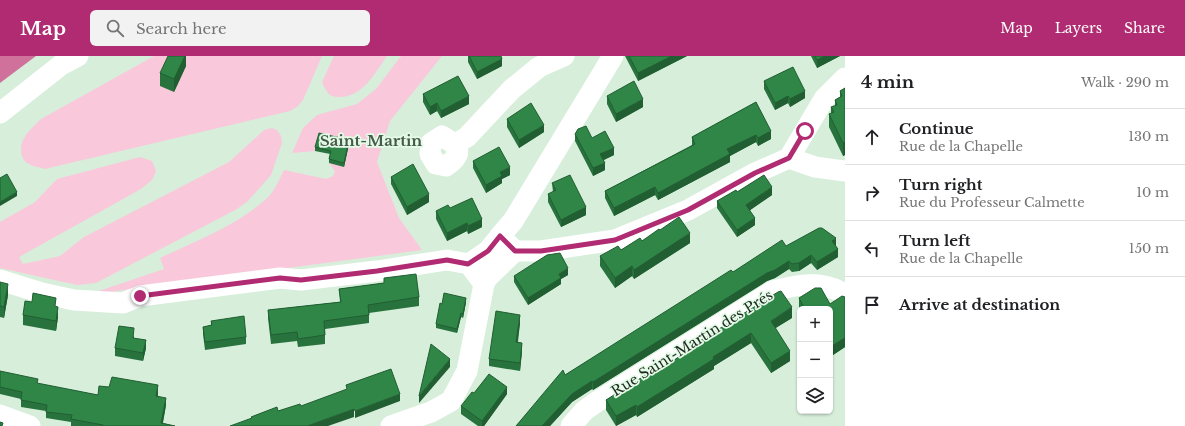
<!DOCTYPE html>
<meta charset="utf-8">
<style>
:root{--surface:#fff;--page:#f2f2f2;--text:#202124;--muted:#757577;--line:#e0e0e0;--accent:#b02b71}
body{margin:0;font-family:"Libre Baskerville",serif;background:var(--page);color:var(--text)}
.controls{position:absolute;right:12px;bottom:12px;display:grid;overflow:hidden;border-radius:6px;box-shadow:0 1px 3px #0004}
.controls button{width:36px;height:36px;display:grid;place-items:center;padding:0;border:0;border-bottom:1px solid var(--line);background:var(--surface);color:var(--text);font:20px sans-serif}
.stop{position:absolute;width:12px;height:12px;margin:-9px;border:3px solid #b02b71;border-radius:50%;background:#fff}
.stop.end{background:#b02b71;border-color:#fff;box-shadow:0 1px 4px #0008}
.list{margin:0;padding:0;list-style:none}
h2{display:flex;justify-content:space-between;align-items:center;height:52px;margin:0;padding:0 16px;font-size:17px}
h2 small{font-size:13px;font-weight:400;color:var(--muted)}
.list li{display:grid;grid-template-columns:26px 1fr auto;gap:12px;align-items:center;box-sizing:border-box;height:56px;padding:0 16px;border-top:1px solid var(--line)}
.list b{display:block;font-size:15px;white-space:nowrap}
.list p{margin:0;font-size:13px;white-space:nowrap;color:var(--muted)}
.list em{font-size:13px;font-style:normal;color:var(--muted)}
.icon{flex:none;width:22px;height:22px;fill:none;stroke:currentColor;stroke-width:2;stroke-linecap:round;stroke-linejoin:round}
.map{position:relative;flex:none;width:845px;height:370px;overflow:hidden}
header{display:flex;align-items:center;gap:24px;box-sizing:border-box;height:56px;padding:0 20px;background:var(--accent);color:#fff}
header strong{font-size:19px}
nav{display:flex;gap:22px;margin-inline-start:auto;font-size:14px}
.search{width:280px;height:36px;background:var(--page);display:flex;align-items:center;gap:10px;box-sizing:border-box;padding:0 14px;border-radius:6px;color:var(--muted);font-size:15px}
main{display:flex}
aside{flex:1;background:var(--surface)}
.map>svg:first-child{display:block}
.green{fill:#f9c9db}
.water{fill:#cf719a}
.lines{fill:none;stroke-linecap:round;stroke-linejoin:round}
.minor{stroke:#fff;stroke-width:21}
.wall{fill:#28733d}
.shaded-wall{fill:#215e32}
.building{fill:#2f8647;stroke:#215e32}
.route{stroke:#b02b71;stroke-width:5}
.labels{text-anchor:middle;stroke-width:3.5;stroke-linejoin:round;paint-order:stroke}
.street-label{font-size:14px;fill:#1e271f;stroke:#e4fbe7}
.neighbourhood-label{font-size:15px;font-weight:bold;fill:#475b4b;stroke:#e4fbe7}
</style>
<header>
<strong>Map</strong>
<div class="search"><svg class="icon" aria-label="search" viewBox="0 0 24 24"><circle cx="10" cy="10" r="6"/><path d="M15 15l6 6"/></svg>Search here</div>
<nav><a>Map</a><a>Layers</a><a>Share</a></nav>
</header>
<main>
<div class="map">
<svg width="845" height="370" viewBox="0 0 845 370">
<rect width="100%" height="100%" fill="#d7eeda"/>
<g class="green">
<path d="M154 0H322L303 44 297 51 290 55 45 113C39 111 29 110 25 105 24 105 22 100 22 100 17 84 31 73 41 63Z"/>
<path d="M334 0H387C375 17 363 41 339 41 328 41 326 35 322 26Z"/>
<path d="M401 0H442L390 65 377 106 399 162 422 194 87 239 164 213 160 202C195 185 243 167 270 139 276 132 280 122 284 114L326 123 333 120 335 115 329 107 344 110 319 81 315 95 292 97 303 72 317 59 357 48 376 33Z"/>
<polygon points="272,72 277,74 281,80 282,87 271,119 248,145 237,153 96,227 77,229 0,212 0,166 35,146 57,123 140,101 152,105 156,115 152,124 141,133 19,201 23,208 60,200 84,181 229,106 264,74"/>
</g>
<polygon class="water" points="0,0 36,0 0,27"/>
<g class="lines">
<g class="minor">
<polyline points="0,57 61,9 78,0"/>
<path d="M442 80C459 90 465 97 446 110L436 108 430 98 431 87Z"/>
<polyline points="455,88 467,81 512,33 539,11 564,0"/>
<polyline points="789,102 815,111 845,115"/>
<polyline points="515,195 541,195 615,184 688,154 755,117 789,102 824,43 845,22"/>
<polyline points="515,195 500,180 513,165 613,0"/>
<polyline points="469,208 488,195 500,180"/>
<polyline points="0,224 42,237 74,244 123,247 140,240 280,222 301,224 377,215 447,204 469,208 484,228"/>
<polyline points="0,359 30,370"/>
<polyline points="391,370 431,356 451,345 467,315 484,228 487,222 515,195"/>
<path d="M571 370 584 355 595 347 773 235C800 228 820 224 845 238"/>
</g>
</g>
<g class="wall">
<polygon points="186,0 186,10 174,36 160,30 160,17"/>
<polygon points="468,0 501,0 502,10 477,23 468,6"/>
<polygon points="625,0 687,0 638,25"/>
<polygon points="811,0 840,0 817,12"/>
<polygon points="764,25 805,42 790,51 788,47 775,54 764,33"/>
<polygon points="845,32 845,99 843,100 829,71 829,58 831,57 831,51 835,50 835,44 840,41 840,35"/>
<polygon points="423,38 469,48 441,62 437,55 430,59 423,46"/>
<polygon points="607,40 643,51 616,66 607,48"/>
<polygon points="756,46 771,83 758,90 756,86 730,100 730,106 658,144 655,139 614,160 605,142 605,135 692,89 692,81"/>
<polygon points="507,63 544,76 519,92 507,71"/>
<polygon points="575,78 592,82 614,99 603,104 605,114 593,120 575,85"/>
<polygon points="349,88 344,111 329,107 329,103 330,98 315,95 315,91"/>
<polygon points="473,105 510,119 502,123 502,127 486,137 473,112"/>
<polygon points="391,121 429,146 407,159 391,128"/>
<polygon points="552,127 586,159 561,171 548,146 548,138 553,136"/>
<polygon points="737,136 772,139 750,154 755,169 737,181 717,152 717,145"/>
<polygon points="450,152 482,171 468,178 467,175 447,185 436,163 436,155"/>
<polygon points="660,174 690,187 634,223 632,220 615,232 600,210 600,200 621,194 642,185"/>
<polygon points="786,190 836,190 838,201 817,214 811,207 799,215 792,216 789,213 775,222 767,225 593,334 592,333 572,346 550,370 516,370 565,319 733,216"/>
<polygon points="568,219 561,223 561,228 528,249 514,226 514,220"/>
<polygon points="384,222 419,241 419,250 369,257 369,267 325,273 325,288 298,291 297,285 271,288 268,262 268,254 340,246 339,233 384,227"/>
<polygon points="0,226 8,239 4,262 0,261"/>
<polygon points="845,241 845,291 830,301 830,253 800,253 799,251 799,242 830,248"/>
<polygon points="466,246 463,262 461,261 457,277 436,272 436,268 442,248"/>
<polygon points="56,251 58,261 56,275 23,269 23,259"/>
<polygon points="792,262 775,272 790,305 771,317 751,287 714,310 714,313 637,361 636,359 616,370 606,354 606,344 654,317 679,301 679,298"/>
<polygon points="211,265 246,281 246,288 205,294 203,278 203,271 211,269"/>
<polygon points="520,267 518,286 522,295 520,315 489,310 489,303"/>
<polygon points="134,280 134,282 146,292 143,305 115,300 115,292"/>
<polygon points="0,315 38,328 98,339 109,331 158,336 158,340 166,349 163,367 175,370 71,370 71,366 46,362 46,355 21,351 21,343 0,338"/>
<polygon points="507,338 484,370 478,370 461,358 461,350"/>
</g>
<g class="shaded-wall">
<polygon points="185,0 186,0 186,10 174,36 174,23"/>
<polygon points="672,0 687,0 638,25 638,17"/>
<polygon points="825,0 840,0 817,12 817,4"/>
<polygon points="502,3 502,10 477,23 477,16"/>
<polygon points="805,35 805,42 790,51 790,43"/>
<polygon points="469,40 469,48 441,62 441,55"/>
<polygon points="788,40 788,47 775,54 775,47"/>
<polygon points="643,43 643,51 616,66 616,58"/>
<polygon points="437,47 437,55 430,59 430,51"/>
<polygon points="544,69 544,76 519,92 519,84"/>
<polygon points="771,75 771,83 758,90 758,82"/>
<polygon points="756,79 756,86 730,100 730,106 658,144 658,137 727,93"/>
<polygon points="349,84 349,88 344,111 344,107"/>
<polygon points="845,86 845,99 843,100 843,87"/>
<polygon points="614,92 614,99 600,106 600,98"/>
<polygon points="605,107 605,114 593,120 593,112"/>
<polygon points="510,111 510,119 502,123 502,127 486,137 486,129 500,116"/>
<polygon points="655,131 655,139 614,160 614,152"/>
<polygon points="772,131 772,139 746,157 746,149"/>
<polygon points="17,136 17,140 0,150 0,146"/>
<polygon points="429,138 429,146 407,159 407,151"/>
<polygon points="586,151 586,159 561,171 561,164"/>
<polygon points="755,162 755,169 737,181 737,174"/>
<polygon points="482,163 482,171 468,178 468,170"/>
<polygon points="467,167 467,175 447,185 447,177"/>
<polygon points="690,177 690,187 634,223 634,214"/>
<polygon points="836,182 836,190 832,192 832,185"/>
<polygon points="838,193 838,201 817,214 817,206"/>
<polygon points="811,199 811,207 799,215 799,207"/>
<polygon points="789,205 789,213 775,222 767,225 593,334 593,326 767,217"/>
<polygon points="632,210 632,220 615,232 615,222"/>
<polygon points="568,212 568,219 561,223 561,228 528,249 528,242 559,218"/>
<polygon points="8,228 8,239 4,262 4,251"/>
<polygon points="466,242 466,246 463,262 463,258"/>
<polygon points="58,251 58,261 56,275 56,265"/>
<polygon points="792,251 792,262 771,275 771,265"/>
<polygon points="461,257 461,261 457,277 457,273"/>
<polygon points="520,259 520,267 516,294 516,286"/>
<polygon points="751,277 751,287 714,310 714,313 637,361 637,351 713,301"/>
<polygon points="845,282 845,291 830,301 830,291"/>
<polygon points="146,284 146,292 143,305 143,297"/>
<polygon points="522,287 522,295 520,315 520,307"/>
<polygon points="790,295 790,305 771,317 771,307"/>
<polygon points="450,303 450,311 419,347 419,340"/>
<polygon points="592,325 592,333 572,346 550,370 542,370 572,338"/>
<polygon points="158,329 158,336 156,347 156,340"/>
<polygon points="507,331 507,338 484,370 482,370 482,365"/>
<polygon points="400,338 400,345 355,362 355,355"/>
<polygon points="166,342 166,349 162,370 161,367"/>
<polygon points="636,349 636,359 616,370 616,360"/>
<polygon points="354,353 354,361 328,370 307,370"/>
</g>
<g class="building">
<polygon points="168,0 185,0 174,23 160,17"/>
<polygon points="469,0 501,0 502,3 477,16"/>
<polygon points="629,0 672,0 638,17"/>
<polygon points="815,0 825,0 817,4"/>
<polygon points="793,11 805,35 790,43 788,40 775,47 764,25"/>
<polygon points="458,20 469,40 441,55 437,47 430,51 423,38"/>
<polygon points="634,25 643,43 616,58 607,40"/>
<polygon points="845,32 845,86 843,87 829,58 834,56 831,51 837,49 835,44 842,40 840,35"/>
<polygon points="756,46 771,75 758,82 756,79 727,93 730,98 658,137 655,131 614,152 605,135 690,91 695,88 692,81"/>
<polygon points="531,47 544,69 519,84 507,63"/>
<polygon points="586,70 592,82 605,75 614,92 600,98 605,107 593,112 575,78 578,73"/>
<polygon points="319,77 349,84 344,107 329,103 331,95 315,91"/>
<polygon points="499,91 510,111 500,116 502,120 486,129 473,105"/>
<polygon points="413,108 429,138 407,151 391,121"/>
<polygon points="7,118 17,136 0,146 0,122"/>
<polygon points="570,119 586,151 561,164 548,138 556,134 552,127"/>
<polygon points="764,119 772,131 746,149 755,162 737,174 717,145 736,134 737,136"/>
<polygon points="472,142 482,163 468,170 467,167 447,177 436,155 448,149 450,152"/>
<polygon points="679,161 690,177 634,214 632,210 615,222 600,200 618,190 621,194 640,182 642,185 659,173 660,174"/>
<polygon points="819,172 822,172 836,182 832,185 838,193 817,206 811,199 799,207 792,208 789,205 775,214 767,217 593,326 592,325 572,338 542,370 516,370 563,314 565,319 731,214 733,216 782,184 786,190"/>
<polygon points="560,197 568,212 559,218 561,222 528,242 514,220 547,199"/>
<polygon points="416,218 419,241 368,249 369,259 324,265 325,279 298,283 297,276 271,279 268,254 341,246 339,233 384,227 384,222"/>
<polygon points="0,226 8,228 4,251 0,250"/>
<polygon points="815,232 821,232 830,248 842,240 845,241 845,282 830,291 830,253 805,253 799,242"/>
<polygon points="781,235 792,251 771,265 790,295 771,307 751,277 713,301 714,303 637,351 636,349 616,360 606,344 652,315 654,317 667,309 680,300 679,298 778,236"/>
<polygon points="33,237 56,242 55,250 58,251 56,265 23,259 25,245 32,246"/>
<polygon points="444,237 466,242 463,258 461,257 457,273 436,268 440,247 442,248"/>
<polygon points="496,255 520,259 516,286 522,287 520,307 489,303"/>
<polygon points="244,260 246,281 205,286 203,271 212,269 211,265"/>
<polygon points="119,270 134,272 133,282 146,284 143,297 115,292"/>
<polygon points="431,288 450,303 419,340"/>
<polygon points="391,313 400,338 355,355 354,353 307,370 230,370 252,362 251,361 277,351 278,355 300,348 301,350 347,333 346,329"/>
<polygon points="0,315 38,323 37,327 98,339 99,330 109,331 112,321 158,329 156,340 166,342 161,367 175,370 103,370 103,369 71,363 72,359 46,356 47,349 21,344 22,336 0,331"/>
<polygon points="489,318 507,331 482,365 461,350 472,336 474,337"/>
<polygon points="0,366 3,367 2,370 0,370"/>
</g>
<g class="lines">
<polyline class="route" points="140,240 280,222 301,224 377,215 447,204 468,208 488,195 500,180 515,195 541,195 615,184 688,154 755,117 789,102 805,75"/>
</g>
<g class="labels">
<g class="street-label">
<text transform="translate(692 287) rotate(-32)" y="5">Rue Saint-Martin des Prés</text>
</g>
<g class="neighbourhood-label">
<text x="371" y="90">Saint-Martin</text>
</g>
</g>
</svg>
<div class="controls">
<button>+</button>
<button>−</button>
<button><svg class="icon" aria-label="layers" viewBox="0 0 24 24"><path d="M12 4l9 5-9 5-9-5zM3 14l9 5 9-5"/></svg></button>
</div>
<div class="stop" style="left:805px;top:75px"></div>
<div class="stop end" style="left:140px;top:240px"></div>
</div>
<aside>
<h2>4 min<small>Walk · 290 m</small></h2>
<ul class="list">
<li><svg class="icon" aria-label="ahead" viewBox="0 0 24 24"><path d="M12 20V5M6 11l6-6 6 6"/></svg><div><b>Continue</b><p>Rue de la Chapelle</p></div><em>130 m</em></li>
<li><svg class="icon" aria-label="right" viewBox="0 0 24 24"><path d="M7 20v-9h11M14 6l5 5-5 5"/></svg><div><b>Turn right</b><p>Rue du Professeur Calmette</p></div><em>10 m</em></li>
<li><svg class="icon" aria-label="left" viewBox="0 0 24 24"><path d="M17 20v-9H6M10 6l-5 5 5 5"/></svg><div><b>Turn left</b><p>Rue de la Chapelle</p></div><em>150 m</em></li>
<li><svg class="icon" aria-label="arrive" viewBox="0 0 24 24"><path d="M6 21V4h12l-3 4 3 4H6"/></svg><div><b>Arrive at destination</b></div></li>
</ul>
</aside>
</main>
